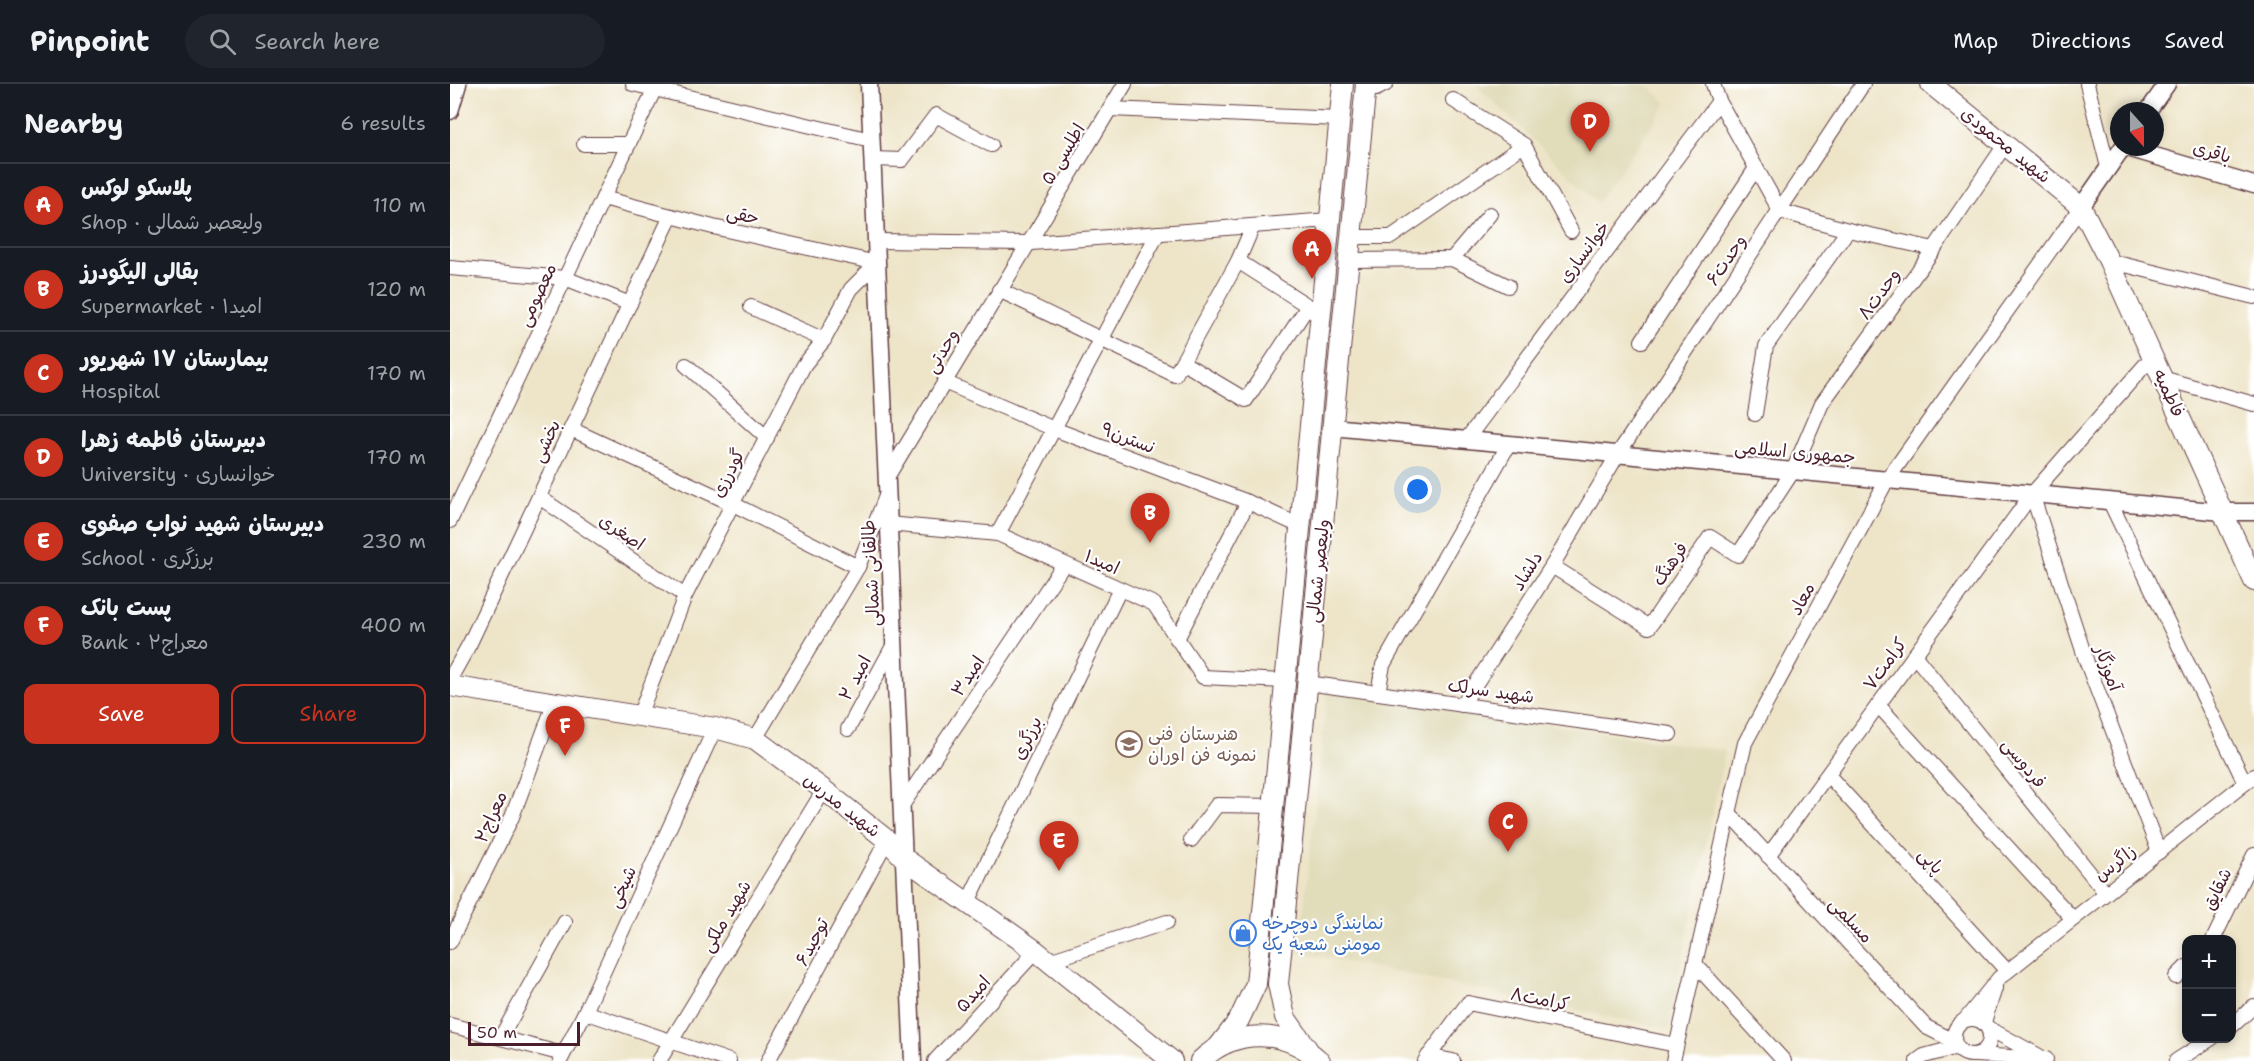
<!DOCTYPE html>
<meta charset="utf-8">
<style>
:root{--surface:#171b24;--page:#20242c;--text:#f1f3f6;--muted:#9ea1a6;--line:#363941;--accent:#c8321e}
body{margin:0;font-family:"Shantell Sans","Playpen Sans Arabic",sans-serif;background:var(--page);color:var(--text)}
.controls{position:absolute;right:18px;bottom:18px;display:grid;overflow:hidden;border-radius:12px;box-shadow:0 3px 9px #0003}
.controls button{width:54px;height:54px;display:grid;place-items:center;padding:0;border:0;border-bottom:2px solid var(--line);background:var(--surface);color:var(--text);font:30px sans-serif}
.compass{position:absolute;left:1660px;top:18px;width:54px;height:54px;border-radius:50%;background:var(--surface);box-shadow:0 3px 9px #0003;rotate:159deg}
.scale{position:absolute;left:18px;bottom:15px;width:112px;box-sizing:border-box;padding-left:6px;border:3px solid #4a1f2b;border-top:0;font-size:16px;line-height:21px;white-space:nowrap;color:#4a1f2b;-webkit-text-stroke:4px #fff;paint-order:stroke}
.you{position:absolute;left:968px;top:406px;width:21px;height:21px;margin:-15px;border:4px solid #fff;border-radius:50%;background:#1a73e8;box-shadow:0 0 0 9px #1a73e833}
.badge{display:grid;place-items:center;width:39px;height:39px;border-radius:50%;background:var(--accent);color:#fff;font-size:20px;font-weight:700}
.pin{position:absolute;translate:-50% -50px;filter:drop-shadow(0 2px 3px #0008)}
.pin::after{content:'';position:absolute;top:32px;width:21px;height:18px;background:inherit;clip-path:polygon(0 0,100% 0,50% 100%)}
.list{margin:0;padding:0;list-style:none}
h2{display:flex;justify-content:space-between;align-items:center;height:78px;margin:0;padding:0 24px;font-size:26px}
h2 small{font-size:20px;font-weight:400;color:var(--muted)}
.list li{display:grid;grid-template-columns:39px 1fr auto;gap:18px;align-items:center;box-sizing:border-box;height:84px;padding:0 24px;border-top:2px solid var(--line)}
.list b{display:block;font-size:22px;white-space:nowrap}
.list p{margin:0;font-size:20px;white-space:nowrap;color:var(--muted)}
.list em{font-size:20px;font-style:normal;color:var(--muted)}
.actions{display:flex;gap:12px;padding:18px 24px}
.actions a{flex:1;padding:14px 0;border:2px solid var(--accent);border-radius:12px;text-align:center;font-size:21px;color:var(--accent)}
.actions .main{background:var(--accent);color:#fff}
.icon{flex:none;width:33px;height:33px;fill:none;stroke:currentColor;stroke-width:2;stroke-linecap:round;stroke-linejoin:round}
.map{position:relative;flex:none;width:1804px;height:977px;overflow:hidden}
header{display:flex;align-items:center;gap:36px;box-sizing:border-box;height:84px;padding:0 30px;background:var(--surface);border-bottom:2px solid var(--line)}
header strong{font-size:28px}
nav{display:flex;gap:33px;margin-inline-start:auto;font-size:21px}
.search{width:420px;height:54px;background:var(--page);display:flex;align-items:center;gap:15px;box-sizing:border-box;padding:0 21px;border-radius:33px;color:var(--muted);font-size:22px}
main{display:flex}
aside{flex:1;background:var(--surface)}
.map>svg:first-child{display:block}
.built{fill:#e1dcba}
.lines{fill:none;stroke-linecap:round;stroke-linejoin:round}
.minor-casing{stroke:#633d43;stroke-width:16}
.tertiary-casing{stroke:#633d43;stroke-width:19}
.secondary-casing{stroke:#633d43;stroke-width:22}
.minor{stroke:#fff;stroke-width:14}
.tertiary{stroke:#fff;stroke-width:16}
.secondary{stroke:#fff;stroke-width:20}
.labels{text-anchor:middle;stroke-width:4.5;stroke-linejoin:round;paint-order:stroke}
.street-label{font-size:18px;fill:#4a1f2b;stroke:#fff}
.education-label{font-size:18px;fill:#785e54;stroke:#fff;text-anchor:start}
.shop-label{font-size:18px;fill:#366cbe;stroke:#fff;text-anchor:start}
</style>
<header>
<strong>Pinpoint</strong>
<div class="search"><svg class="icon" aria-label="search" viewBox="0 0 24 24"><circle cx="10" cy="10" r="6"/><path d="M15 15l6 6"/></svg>Search here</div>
<nav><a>Map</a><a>Directions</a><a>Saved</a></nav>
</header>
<main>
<aside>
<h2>Nearby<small>6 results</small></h2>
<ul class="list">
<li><span class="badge">A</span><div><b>پلاسکو لوکس</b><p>Shop · ولیعصر شمالی</p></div><em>110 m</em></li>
<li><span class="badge">B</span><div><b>بقالی الیگودرز</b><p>Supermarket · امید۱</p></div><em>120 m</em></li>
<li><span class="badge">C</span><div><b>بیمارستان ۱۷ شهریور</b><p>Hospital</p></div><em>170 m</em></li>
<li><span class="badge">D</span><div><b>دبیرستان فاطمه زهرا</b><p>University · خوانساری</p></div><em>170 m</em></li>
<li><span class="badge">E</span><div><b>دبیرستان شهید نواب صفوی</b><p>School · برزگری</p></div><em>230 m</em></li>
<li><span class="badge">F</span><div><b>پست بانک</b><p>Bank · معراج۲</p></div><em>400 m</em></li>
</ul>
<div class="actions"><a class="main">Save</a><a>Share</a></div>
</aside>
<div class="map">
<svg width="1804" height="977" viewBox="0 0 1804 977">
<rect width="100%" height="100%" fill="#fff"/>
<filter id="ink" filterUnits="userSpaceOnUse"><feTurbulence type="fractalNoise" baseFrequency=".0167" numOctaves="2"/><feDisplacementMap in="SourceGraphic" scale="12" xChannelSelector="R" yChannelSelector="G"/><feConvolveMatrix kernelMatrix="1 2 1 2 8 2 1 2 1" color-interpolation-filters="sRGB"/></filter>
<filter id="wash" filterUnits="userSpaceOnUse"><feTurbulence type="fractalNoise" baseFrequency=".008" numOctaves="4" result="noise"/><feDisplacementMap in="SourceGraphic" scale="24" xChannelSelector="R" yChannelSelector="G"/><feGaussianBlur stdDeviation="1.35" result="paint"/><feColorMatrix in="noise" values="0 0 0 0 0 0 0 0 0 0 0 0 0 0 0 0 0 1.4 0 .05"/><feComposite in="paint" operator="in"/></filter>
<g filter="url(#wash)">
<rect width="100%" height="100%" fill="#eee5c9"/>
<g class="built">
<polygon points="1025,0 1196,0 1217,19 1148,118"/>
<polygon points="879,598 1012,627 1275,667 1218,945 849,868"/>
</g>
</g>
<g filter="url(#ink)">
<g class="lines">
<defs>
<g id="minor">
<polyline points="183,0 421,56"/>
<polyline points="1637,0 1658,83"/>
<polyline points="916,3 926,5 936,0"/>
<polyline points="1003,16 1074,61 1121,147"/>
<polyline points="1269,17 1330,127 1398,146 1484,165"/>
<polyline points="661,25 889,35"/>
<polyline points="134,60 179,60"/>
<polyline points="422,75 452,76 486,31 541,61"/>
<polyline points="153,114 263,143 427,179"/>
<polyline points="901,153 941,153 1074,61"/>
<polyline points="427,157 581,159 879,136"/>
<polyline points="1002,175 1040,130"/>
<polyline points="899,176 1002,175 1058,202"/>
<polyline points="788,177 858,222 863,228"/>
<polyline points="1659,177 1804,213"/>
<polyline points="0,184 115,194 180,220"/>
<polyline points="549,206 725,291 788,177 803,142"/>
<polyline points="301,223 374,256"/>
<polyline points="1192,257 1306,84"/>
<polyline points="732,278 796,316 858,222"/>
<polyline points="236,281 317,354"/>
<polyline points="1712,294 1804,320"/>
<polyline points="494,298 604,345 798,418 850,442"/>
<polyline points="1305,330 1316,262 1398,146"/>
<polyline points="121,345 283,420 408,483"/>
<polyline points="1016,356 1269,17 1263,0"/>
<polyline points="436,395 675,0"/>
<polyline points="1582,410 1637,579 1709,768"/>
<polyline points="89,413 235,512"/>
<polyline points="1660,418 1795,699"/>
<polyline points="0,437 207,0"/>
<polyline points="438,440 548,450 704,520 753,593 835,597"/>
<polyline points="548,450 708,149"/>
<polyline points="1102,482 1199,543 1260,453 1288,471 1343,387 1372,319 1484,165 1555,61"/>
<polyline points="727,555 798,418"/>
<polyline points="1464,571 1656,809"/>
<polyline points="0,595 20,559 221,132"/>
<polyline points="857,599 1220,650"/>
<polyline points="928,609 933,581 1059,360"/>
<polyline points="1012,621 1102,482 1168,370 1413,0"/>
<polyline points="1428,621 1623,835"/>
<polyline points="189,632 235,512 354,281 374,256 401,205 427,179"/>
<polyline points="398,645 444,560"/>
<polyline points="305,655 408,483 436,412"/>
<polyline points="1378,691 1557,887"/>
<polyline points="451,723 614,480"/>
<polyline points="1279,729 1476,943 1504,957"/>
<polyline points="741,756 767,721 823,722"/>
<polyline points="1318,772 1582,410 1702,273"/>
<polyline points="517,820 670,505"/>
<polyline points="1763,856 1804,771"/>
<polyline points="0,858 62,733 105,618"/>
<polyline points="599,877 717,838"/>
<polyline points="1245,880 1334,977"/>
<polyline points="1726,893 1736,883"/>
<polyline points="135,928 279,977"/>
<circle cx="1522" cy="953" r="18"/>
<polyline points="1515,936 1549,894 1804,692"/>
<polyline points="1534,938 1545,904"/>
<polyline points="0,941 113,970"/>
<polyline points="1782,942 1804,922"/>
<polyline points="1538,944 1589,972"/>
<polyline points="51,953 115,838"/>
<polyline points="1526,971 1596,975"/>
<polyline points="978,972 1003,977"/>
<polyline points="110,977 135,928 265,644"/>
<polyline points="209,977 374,706"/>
<polyline points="318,977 437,756"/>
<polyline points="485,977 586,867"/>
<polyline points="975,977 1018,919 1226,961"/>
<polyline points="1223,977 1295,659 1437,396 1631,123"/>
<polyline points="1467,977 1474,972 1507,963"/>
<polyline points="1726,977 1762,954"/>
</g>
<g id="tertiary">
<polyline points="419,0 463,977"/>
<polyline points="0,27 8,0"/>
<polyline points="1698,27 1717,0"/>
<polyline points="1674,63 1804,101"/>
<polyline points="1631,123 1673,63"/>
<polyline points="882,343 1773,428 1804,428"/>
</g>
<g id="secondary">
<polyline points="1481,0 1631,123 1659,177 1804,497"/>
<polyline points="0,602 265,644 305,655 374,706 437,756 455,775 586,867 722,977"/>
<polyline points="769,962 789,936 806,900 893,0"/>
<polyline points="858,966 835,933 828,900 916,0"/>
<path d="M750 977C786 943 835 945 870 977"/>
</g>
</defs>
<use href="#minor" class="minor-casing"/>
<use href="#tertiary" class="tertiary-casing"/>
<use href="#secondary" class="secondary-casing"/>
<use href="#minor" class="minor"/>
<use href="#tertiary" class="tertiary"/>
<use href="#secondary" class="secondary"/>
</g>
</g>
<defs>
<symbol id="school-ring" viewBox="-11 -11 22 22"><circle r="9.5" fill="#fff" stroke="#8d6e63" stroke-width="1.5"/><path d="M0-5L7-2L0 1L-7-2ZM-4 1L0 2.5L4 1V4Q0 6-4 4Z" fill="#8d6e63"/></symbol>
<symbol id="shop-ring" viewBox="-11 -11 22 22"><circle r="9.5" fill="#fff" stroke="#3f7fe0" stroke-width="1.5"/><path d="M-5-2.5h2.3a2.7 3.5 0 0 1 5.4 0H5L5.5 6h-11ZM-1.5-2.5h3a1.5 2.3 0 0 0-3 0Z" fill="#3f7fe0"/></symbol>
</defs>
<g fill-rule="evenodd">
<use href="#school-ring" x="664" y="645" width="30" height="30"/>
<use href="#shop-ring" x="778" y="834" width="30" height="30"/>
</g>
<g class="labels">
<g class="street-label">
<text transform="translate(1556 61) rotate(39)" y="6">شهید محمودی</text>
<text transform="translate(1762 68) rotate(16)" y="6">باقری</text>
<text transform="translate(613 70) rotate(-59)" y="6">اطلسی ۵</text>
<text transform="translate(293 131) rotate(13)" y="6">حقی</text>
<text transform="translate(1134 168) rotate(-53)" y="6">خوانساری</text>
<text transform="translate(1276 176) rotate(-56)" y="6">وحدت۶</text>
<text transform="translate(1429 210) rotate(-54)" y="6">وحدت۸</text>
<text transform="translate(87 211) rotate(-65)" y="6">معصومی</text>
<text transform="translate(492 267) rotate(-59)" y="6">وحدتی</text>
<text transform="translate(1719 309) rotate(66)" y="6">فاطمیه</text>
<text transform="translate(678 354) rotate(21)" y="6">نسترن۹</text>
<text transform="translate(96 357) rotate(-65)" y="6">بخشی</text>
<text transform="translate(1345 368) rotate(5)" y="6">جمهوری اسلامی</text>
<text transform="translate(278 389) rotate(-63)" y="6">گودرزی</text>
<text transform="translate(172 448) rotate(34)" y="6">اصغری</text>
<text transform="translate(652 478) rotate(24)" y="6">امید۱</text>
<text transform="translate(1220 480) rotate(-56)" y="6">فرهنگ</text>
<text transform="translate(868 487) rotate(-84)" y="6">ولیعصر شمالی</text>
<text transform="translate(1077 487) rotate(-58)" y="6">دلشاد</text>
<text transform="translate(421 489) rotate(-93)" y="6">طالقانی شمالی</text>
<text transform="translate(1352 515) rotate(-62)" y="6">معاد</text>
<text transform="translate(1435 580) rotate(-54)" y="6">کرامت۷</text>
<text transform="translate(1658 584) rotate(70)" y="6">آموزگار</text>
<text transform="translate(518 592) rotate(-56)" y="6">امید۳</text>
<text transform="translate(405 594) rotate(-62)" y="6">امید ۲</text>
<text transform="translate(1041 607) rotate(8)" y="6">شهید سرلک</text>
<text transform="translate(577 654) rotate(-64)" y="6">برزگری</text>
<text transform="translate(1574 679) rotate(51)" y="6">فردوسی</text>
<text transform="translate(392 721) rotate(38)" y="6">شهید مدرس</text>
<text transform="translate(41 733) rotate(-66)" y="6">معراج۲</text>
<text transform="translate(1481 777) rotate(48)" y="6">پاپی</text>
<text transform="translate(1665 779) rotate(-38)" y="6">زاگرس</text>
<text transform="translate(172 803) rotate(-65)" y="6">شیخی</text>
<text transform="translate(1767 805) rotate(-64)" y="6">شقایق</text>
<text transform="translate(276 832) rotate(-59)" y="6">شهید ملکی</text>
<text transform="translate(1401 836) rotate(47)" y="6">مسلمی</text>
<text transform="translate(362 858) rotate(-62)" y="6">توحید۶</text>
<text transform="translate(523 910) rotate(-48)" y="6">امید۵</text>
<text transform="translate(1090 915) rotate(11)" y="6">کرامت۸</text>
</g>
<g class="education-label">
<text x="698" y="656">هنرستان فنی<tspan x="698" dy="21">نمونه فن اوران</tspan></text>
</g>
<g class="shop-label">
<text x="812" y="845">نمایندگی دوچرخه<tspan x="812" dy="21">مومنی شعبه یک</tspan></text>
</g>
</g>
</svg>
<div class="controls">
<button>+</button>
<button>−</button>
</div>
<svg class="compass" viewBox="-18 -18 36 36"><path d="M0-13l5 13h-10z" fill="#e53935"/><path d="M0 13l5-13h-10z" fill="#9ea1a6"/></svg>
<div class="scale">50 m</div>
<div class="you"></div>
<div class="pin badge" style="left:862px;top:195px">A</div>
<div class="pin badge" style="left:700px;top:459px">B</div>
<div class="pin badge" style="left:1058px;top:768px">C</div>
<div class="pin badge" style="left:1140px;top:68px">D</div>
<div class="pin badge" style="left:609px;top:787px">E</div>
<div class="pin badge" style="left:115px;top:672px">F</div>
</div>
</main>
